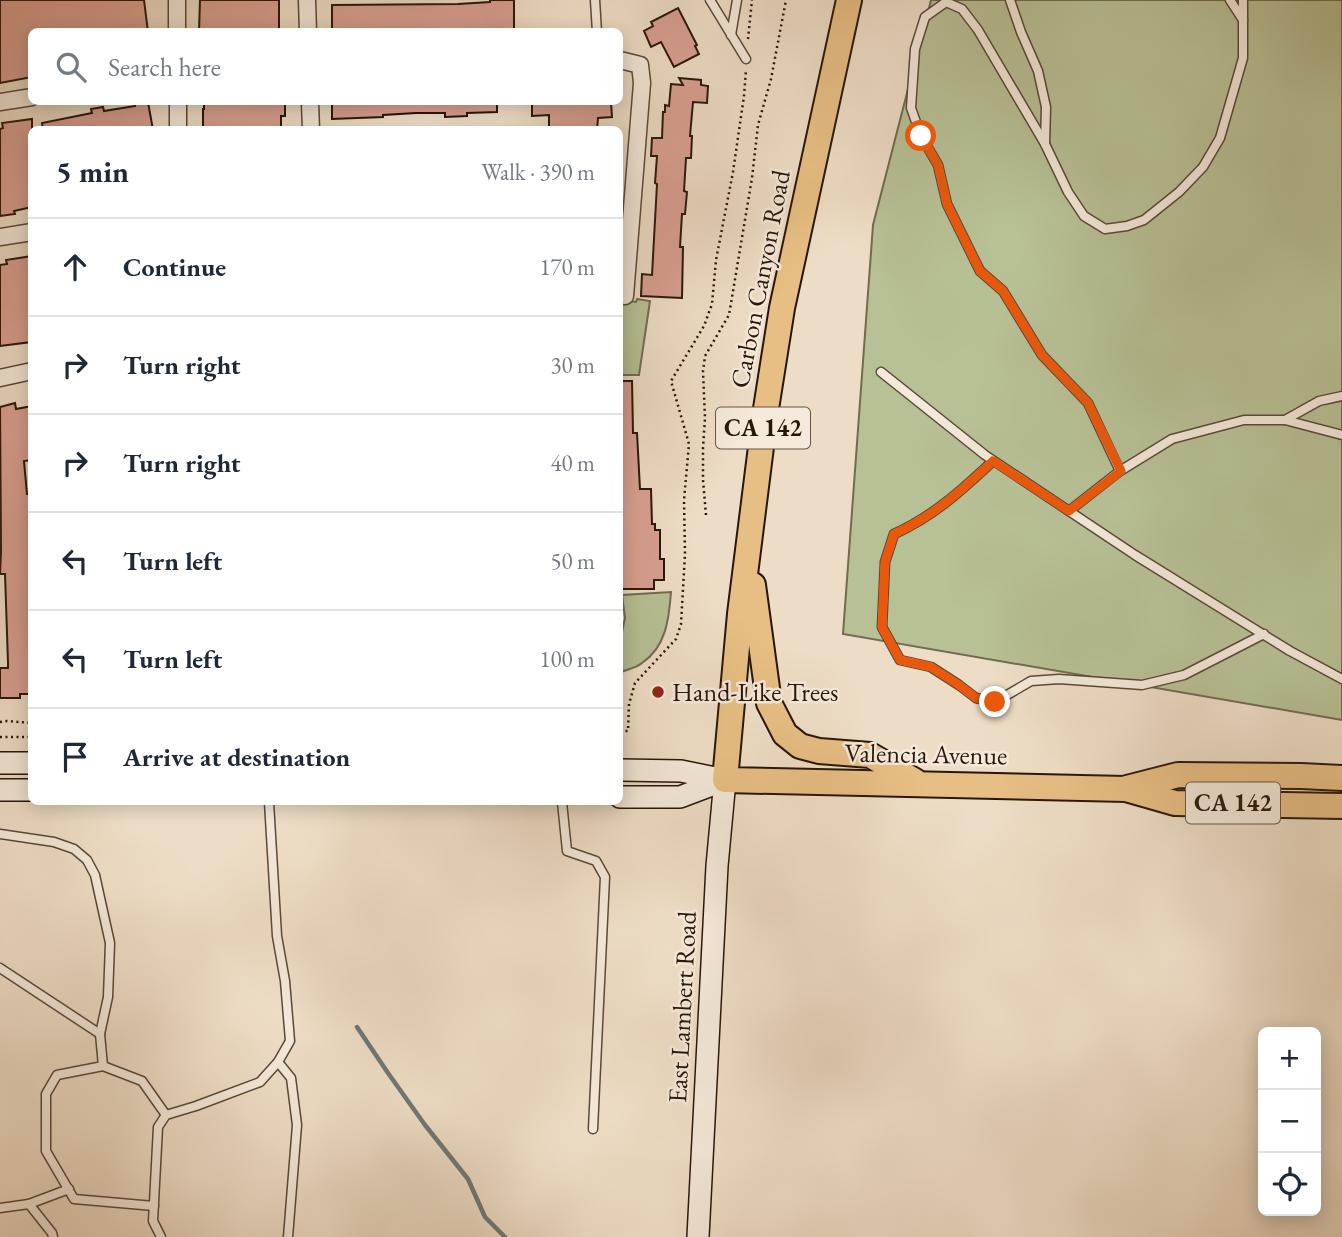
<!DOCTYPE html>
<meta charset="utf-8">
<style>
:root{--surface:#fff;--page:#f2f2f3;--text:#1f2937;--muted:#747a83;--line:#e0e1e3}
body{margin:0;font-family:"EB Garamond",serif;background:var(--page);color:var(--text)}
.controls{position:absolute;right:21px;bottom:21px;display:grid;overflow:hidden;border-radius:10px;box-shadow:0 4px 18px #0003}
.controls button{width:63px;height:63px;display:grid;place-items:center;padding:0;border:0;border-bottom:2px solid var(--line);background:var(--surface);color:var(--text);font:35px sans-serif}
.stop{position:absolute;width:21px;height:21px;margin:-16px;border:5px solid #ea580c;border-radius:50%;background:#fff}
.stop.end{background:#ea580c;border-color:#fff;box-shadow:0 2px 7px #0008}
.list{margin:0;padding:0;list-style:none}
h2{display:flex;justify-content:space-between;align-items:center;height:91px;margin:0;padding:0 28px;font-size:30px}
h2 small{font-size:23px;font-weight:400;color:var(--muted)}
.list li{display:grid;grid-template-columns:46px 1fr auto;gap:21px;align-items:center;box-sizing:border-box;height:98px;padding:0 28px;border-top:2px solid var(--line)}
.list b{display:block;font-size:26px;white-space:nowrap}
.list em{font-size:23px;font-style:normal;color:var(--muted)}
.icon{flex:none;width:38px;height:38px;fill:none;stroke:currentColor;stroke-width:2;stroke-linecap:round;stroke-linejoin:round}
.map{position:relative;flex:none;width:1342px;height:1237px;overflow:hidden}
.search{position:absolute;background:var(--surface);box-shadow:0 4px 18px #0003;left:28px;top:28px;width:595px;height:77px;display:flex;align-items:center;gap:18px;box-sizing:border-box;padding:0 24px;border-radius:10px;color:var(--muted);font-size:26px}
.panel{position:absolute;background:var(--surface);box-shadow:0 4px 18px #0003;left:28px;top:126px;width:595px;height:679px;border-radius:10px}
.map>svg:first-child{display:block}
.green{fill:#b8c196;stroke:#706c50;stroke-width:2}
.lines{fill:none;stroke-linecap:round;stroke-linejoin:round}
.stream{stroke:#6e7876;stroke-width:4.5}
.building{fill:#d99f91;stroke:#28160a;stroke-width:2}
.lane-casing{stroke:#5a4839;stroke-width:11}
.street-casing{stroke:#5a4839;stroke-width:19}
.secondary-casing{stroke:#28160a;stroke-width:24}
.primary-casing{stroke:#28160a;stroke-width:28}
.path{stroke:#28160a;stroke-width:2.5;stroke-dasharray:2 3.5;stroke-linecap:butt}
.lane{stroke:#f4e9da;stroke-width:8}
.street{stroke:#f4e9da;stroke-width:16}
.secondary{stroke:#f4e9da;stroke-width:21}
.primary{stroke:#e7be83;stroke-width:24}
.route{stroke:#ea580c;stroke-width:9}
.poi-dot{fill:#8f2418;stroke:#f4e9da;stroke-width:2.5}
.labels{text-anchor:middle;stroke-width:5;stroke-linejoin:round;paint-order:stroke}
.shield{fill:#f4e9da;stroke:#655548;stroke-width:2}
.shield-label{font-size:24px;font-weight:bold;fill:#28160a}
.street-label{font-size:26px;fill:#28160a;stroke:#f4e9da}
.poi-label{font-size:26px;fill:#28160a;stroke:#f4e9da;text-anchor:start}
</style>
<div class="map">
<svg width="1342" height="1237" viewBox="0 0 1342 1237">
<rect width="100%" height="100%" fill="#eeddc6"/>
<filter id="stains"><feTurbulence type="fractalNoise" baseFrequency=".00286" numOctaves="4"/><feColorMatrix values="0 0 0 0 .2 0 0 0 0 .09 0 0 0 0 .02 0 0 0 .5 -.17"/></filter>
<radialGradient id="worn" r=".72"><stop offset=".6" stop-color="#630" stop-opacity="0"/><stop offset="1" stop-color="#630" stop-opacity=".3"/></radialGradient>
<g class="green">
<polygon points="931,0 1342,0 1342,720 843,634 873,225"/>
<polygon points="637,299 650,301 639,375 620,375 620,300 636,302"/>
<path d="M671 592C669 619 666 647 642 663 636 668 628 669 621 672L620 641 625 618 622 595Z"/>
</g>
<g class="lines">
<polyline class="stream" points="357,1027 388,1073 425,1125 468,1179 485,1217 505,1237"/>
</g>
<g class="building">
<polygon points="0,0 144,0 148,32 32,32 32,77 0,83"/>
<polygon points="200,0 279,0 279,32 199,32"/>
<polygon points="490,0 514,0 514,32 332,32 332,5 458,4 490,2"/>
<polygon points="678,8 697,45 695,46 699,54 674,67 661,42 651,47 644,31 653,26 651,22"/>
<polygon points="679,78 701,80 701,85 708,86 707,103 693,102 690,136 692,136 691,158 686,158 684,191 687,192 685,214 682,214 680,247 683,247 682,298 641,296 642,274 652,275 657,184 655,183 657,156 651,156 652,138 662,138 663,112 665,112 665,105 669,106 671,84 683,85"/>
<polygon points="135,102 148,102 153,130 43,130 42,123 92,113 91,109 103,107 104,111 135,106"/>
<polygon points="332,102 497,102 497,112 467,113 467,116 445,117 445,113 416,113 383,115 383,117 332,119"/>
<polygon points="532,102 611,102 612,117 598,118 597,130 549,130 549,115 532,116"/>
<polygon points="232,103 232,104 285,103 285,116 281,116 281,130 203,130 203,109 204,109 204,104"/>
<polygon points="32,119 32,207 14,211 15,214 0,216 0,129 3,128 2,123"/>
<polygon points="32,256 31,342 0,346 0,265 7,264 6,260"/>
<polygon points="620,381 632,381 633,433 637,433 640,489 651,489 652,524 655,524 655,530 660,530 660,559 664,559 664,580 654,580 654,589 620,589"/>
<polygon points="15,403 16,409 32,406 32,460 24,461 27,494 32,494 31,694 20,694 20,698 0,698 0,668 8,668 8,663 5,574 0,574 1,551 0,407"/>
</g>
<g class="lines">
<defs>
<g id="lane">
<polyline points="595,0 597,32"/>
<polyline points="710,0 746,59"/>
<polyline points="1010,0 1021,32 1038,71 1046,107 1045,144"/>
<polyline points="1230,0 1243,20"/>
<polyline points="731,35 737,0"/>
<polyline points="881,372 985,455 1135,555 1290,651 1342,679"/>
<polyline points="1285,420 1319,401 1342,396"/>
<path d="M993 461C962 490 934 516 894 534L885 562 882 627 900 660 931 667 959 685 976 698 995 702 1031 681 1059 679 1142 685 1184 675 1264 634"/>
<polyline points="1120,471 1088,403 1042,355 1003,291 980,271 947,204 938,165 921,136 911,108 915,49 925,17 946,2 962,9 978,30 1045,144 1068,192 1084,216 1105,229 1127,226 1144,220 1179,192 1203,167 1220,138 1243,58 1243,0"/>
<polyline points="1069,511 1120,471 1172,439 1244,420 1285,420 1342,435"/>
<polyline points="562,802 567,851 596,861 605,877 593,1129"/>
<polyline points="0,834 54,842 74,849 87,860 95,875 110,943 108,997 100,1034 103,1066"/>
<polyline points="0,968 100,1034"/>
<polyline points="278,1062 291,1078 297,1125 288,1237"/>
<polyline points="29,1204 52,1233 53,1237"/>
<polyline points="154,1206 74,1199 46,1151 46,1094 57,1075 103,1066 142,1081 166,1115"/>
<polyline points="0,1208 29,1204 69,1189"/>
<polyline points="161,1237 153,1221 158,1127 166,1115 196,1106 260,1082 278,1062 290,1041 285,981 277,936 269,802"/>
</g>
<g id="street">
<polyline points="307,0 308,32"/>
<polyline points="177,32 177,0"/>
<polyline points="620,60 640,65 642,83 625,296"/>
<polyline points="0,102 32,97"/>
<polyline points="178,102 178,130"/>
<polyline points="310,102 311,130"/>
<polyline points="0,237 32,232"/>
<polyline points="0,378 32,371"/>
</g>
<g id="secondary">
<polyline points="0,763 32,763"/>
<polyline points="620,770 681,771 725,780"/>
<polyline points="0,790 32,790"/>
<polyline points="620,797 680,797 725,780"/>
<polyline points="698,1237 717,866 725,780"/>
</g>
<g id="primary">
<polyline points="849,0 782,308 765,415 740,614 725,780 1126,789 1175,803 1342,806"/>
<polyline points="753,585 769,703 785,734 800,746 819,751 870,755 915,781"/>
<polyline points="1127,788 1178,775 1301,776 1342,778"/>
</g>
</defs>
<use href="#lane" class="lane-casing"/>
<use href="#street" class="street-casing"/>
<use href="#secondary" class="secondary-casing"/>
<use href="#primary" class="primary-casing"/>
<g class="path">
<polyline points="748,39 752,0"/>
<polyline points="706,515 703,480 703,448 705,418 703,371 705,356 729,315 752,178 758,125 771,79 786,0"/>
<polyline points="0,722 7,721 32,723"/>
<polyline points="620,731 628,731 629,704 635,683 676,639 681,624 685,554 684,500 689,444 671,381 704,326 712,304 716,260 733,172 744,96 746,70"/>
<polyline points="0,737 32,737"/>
</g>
<use href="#lane" class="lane"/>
<use href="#street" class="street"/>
<use href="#secondary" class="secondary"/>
<use href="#primary" class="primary"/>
</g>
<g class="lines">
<path class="route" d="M921 136 938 165 947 204 980 271 1003 291 1042 355 1088 403 1121 471 1069 511 993 461C962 490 934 516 894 534L885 562 882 627 900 660 931 667 959 685 976 698 995 702"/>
</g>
<circle class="poi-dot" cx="658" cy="692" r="7"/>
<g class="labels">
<g class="shield">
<rect x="716" y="407.5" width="94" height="41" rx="5"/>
<rect x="1186" y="782.5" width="94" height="41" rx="5"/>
</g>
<g class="shield-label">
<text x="763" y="436">CA 142</text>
<text x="1233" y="811">CA 142</text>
</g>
<g class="street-label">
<text transform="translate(760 279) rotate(-79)" y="9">Carbon Canyon Road</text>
<text transform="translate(926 754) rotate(1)" y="9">Valencia Avenue</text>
<text transform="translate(682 1007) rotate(-87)" y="9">East Lambert Road</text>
</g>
<g class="poi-label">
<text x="672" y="701">Hand-Like Trees</text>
</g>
</g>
<rect width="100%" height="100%" filter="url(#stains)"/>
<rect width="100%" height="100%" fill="url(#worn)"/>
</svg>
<div class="controls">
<button>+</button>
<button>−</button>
<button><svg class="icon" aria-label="locate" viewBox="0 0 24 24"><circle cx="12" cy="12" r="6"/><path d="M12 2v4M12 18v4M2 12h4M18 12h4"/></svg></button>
</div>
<div class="stop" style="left:921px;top:136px"></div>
<div class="stop end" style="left:995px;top:702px"></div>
<div class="search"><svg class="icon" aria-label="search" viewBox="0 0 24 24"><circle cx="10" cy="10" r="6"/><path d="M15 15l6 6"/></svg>Search here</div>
<section class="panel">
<h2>5 min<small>Walk · 390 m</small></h2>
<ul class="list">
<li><svg class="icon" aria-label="ahead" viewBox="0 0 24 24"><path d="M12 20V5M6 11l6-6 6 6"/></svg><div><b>Continue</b></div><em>170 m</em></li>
<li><svg class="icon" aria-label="right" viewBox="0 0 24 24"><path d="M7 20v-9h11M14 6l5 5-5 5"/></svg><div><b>Turn right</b></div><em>30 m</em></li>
<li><svg class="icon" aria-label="right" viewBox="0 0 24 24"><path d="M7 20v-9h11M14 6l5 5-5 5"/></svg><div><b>Turn right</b></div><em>40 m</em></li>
<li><svg class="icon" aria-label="left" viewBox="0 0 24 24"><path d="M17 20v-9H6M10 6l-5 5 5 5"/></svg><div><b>Turn left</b></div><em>50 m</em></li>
<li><svg class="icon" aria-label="left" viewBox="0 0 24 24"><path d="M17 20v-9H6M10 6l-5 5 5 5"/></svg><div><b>Turn left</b></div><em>100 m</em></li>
<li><svg class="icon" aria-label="arrive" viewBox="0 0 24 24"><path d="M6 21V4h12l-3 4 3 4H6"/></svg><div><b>Arrive at destination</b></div></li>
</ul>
</section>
</div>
